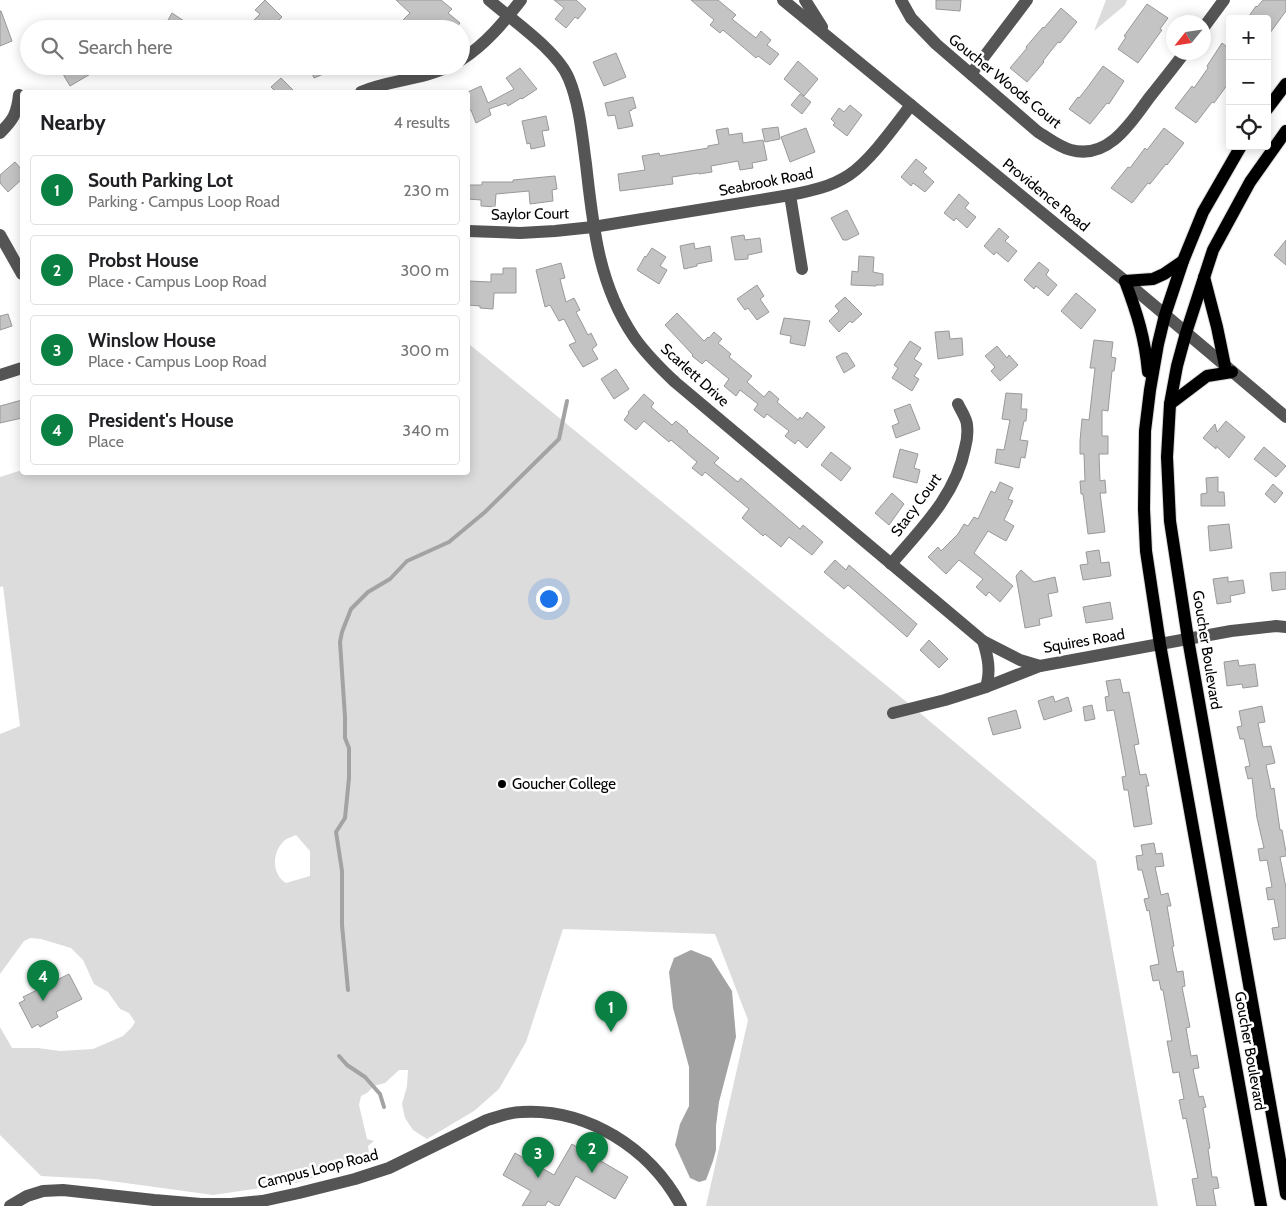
<!DOCTYPE html>
<meta charset="utf-8">
<style>
:root{--surface:#fff;--page:#f6f6f6;--text:#202124;--muted:#757577;--line:#e0e0e0;--accent:#0b8043}
body{margin:0;font-family:Cabin,sans-serif;background:var(--page);color:var(--text)}
.controls{position:absolute;right:15px;top:15px;display:grid;overflow:hidden;border-radius:5px;box-shadow:0 2px 12px #0003}
.controls button{width:45px;height:45px;display:grid;place-items:center;padding:0;border:0;border-bottom:1px solid var(--line);background:var(--surface);color:var(--text);font:25px sans-serif}
.compass{position:absolute;left:1166px;top:15px;width:45px;height:45px;border-radius:50%;background:var(--surface);box-shadow:0 2px 12px #0003;rotate:240deg}
.you{position:absolute;left:548px;top:598px;width:18px;height:18px;margin:-12px;border:4px solid #fff;border-radius:50%;background:#1a73e8;box-shadow:0 0 0 8px #1a73e833}
.badge{display:grid;place-items:center;width:32px;height:32px;border-radius:50%;background:var(--accent);color:#fff;font-size:16px;font-weight:700}
.pin{position:absolute;translate:-50% -41px;filter:drop-shadow(0 1px 2px #0008)}
.pin::after{content:'';position:absolute;top:26px;width:18px;height:15px;background:inherit;clip-path:polygon(0 0,100% 0,50% 100%)}
.list{margin:0;padding:0;list-style:none}
h2{display:flex;justify-content:space-between;align-items:center;height:65px;margin:0;padding:0 20px;font-size:21px}
h2 small{font-size:16px;font-weight:400;color:var(--muted)}
.list li{display:grid;grid-template-columns:32px 1fr auto;gap:15px;align-items:center;box-sizing:border-box;height:70px;margin:0 10px 10px;padding:0 10px;border:1px solid var(--line);border-radius:5px}
.list b{display:block;font-size:19px;white-space:nowrap}
.list p{margin:0;font-size:16px;white-space:nowrap;color:var(--muted)}
.list em{font-size:16px;font-style:normal;color:var(--muted)}
.icon{flex:none;width:28px;height:28px;fill:none;stroke:currentColor;stroke-width:2;stroke-linecap:round;stroke-linejoin:round}
.map{position:relative;flex:none;width:1286px;height:1206px;overflow:hidden}
.search{position:absolute;background:var(--surface);box-shadow:0 2px 12px #0003;left:20px;top:20px;width:450px;height:55px;display:flex;align-items:center;gap:12px;box-sizing:border-box;padding:0 18px;border-radius:28px;color:var(--muted);font-size:19px}
.panel{position:absolute;background:var(--surface);box-shadow:0 2px 12px #0003;left:20px;top:90px;width:450px;height:385px;border-radius:5px}
.map>svg:first-child{display:block}
.green{fill:#dcdcdc;fill-rule:evenodd}
.water{fill:#a3a3a3}
.lines{fill:none;stroke-linecap:round;stroke-linejoin:round}
.stream{stroke:#a3a3a3;stroke-width:4}
.building{fill:#c4c4c4;stroke:#999}
.major-casing{stroke:#dbdbdb;stroke-width:14}
.minor{stroke:#555;stroke-width:12}
.major{stroke:#000;stroke-width:12}
.poi-dot{fill:#000;stroke:#fff;stroke-width:2}
.labels{text-anchor:middle;stroke-width:5;stroke-linejoin:round;paint-order:stroke}
.street-label{font-size:15px;fill:#000;stroke:#fff}
.poi-label{font-size:15px;fill:#000;stroke:#fff;text-anchor:start}
</style>
<div class="map">
<svg width="1286" height="1206" viewBox="0 0 1286 1206">
<rect width="100%" height="100%" fill="#fff"/>
<g class="green">
<polygon points="1106,0 1127,0 1125,5 1094,31"/>
<path d="M469 344 914 708 1096 861 1158 1206H706L748 1020 715 934 563 929 526 1042 499 1089 474 1111 427 1139 413 1130 405 1118 402 1104 407 1086 408 1070H399L385 1083 374 1086 367 1093 361 1096 359 1105 367 1139 374 1141 368 1146 370 1160 296 1183 213 1195 96 1179 41 1176 0 1135V1027L12 1048H38L60 1051 93 1049 123 1036 132 1027 135 1022 129 1013 120 1009 108 992 94 984 83 960 71 948 41 939 30 938 24 941 0 974V734L20 726 3 586 0 587V477L22 470V472H468V345ZM296 835 310 851V876L286 883C271 874 272 851 285 840 288 838 293 836 296 835Z"/>
</g>
<polygon class="water" points="691,950 711,958 732,991 736,1037 719,1102 716,1126 716,1150 713,1161 706,1180 699,1182 690,1178 675,1145 680,1124 689,1106 689,1067 673,1008 669,972 674,958"/>
<g class="lines">
<g class="stream">
<polyline points="348,990 342,925 342,871 336,832 345,818 349,778 349,748 345,738 345,717 340,642 342,632 351,609 368,592 390,579 407,561 449,542 485,512 559,439 567,401"/>
<polyline points="339,1056 347,1065 365,1077 380,1094 384,1107"/>
</g>
</g>
<g class="building">
<polygon points="265,0 282,17 273,26 271,24 266,29 245,29 260,14 255,10"/>
<polygon points="396,0 441,0 452,9 448,13 460,23 455,29 411,29 402,21 410,13"/>
<polygon points="554,0 576,0 586,9 578,19 575,17 566,28 555,19 564,8"/>
<polygon points="691,0 718,0 736,15 732,19 756,38 761,31 771,40 767,45 779,54 770,65 758,56 756,58 723,30 720,33 710,25 714,20"/>
<polygon points="936,0 961,0 960,11 936,9"/>
<polygon points="1263,0 1286,0 1286,11 1267,37 1267,19 1247,19 1256,6 1257,7"/>
<polygon points="1147,4 1168,18 1160,29 1162,30 1138,63 1118,49 1126,37 1124,36"/>
<polygon points="1061,8 1077,22 1060,43 1058,42 1043,61 1044,62 1027,82 1010,68 1027,48 1026,47 1043,27 1044,28"/>
<polygon points="0,11 1,11 12,41 0,46"/>
<polygon points="172,13 184,21 179,29 163,29"/>
<polygon points="1222,43 1230,49 1230,81 1214,103 1212,102 1196,123 1175,108 1192,86 1194,88 1208,68 1207,66"/>
<polygon points="616,53 626,77 604,86 593,62"/>
<polygon points="798,61 818,79 804,96 784,79"/>
<polygon points="64,66 104,66 70,86 63,74 67,72"/>
<polygon points="309,66 342,66 314,78"/>
<polygon points="1103,66 1124,81 1109,104 1107,103 1090,124 1069,109 1078,97 1079,98 1087,88"/>
<polygon points="520,68 537,89 522,99 521,98 508,106 506,103 489,109 491,115 476,123 471,110 468,111 468,92 481,86 488,103 514,89 506,78"/>
<polygon points="281,78 295,92 276,92 271,87"/>
<polygon points="800,94 811,102 802,114 791,105"/>
<polygon points="633,97 636,108 632,109 632,110 629,111 633,126 618,129 615,115 608,116 605,103"/>
<polygon points="850,105 862,115 847,136 833,125 835,123 831,119 839,108 844,112"/>
<polygon points="546,116 549,130 542,131 545,146 531,149 530,143 527,144 522,121"/>
<polygon points="778,127 780,139 765,142 762,129"/>
<polygon points="728,128 729,135 742,133 743,143 763,140 767,160 752,163 753,168 740,170 738,161 711,166 712,172 699,174 699,173 672,177 673,184 620,191 618,174 645,170 642,156 659,153 660,156 708,148 708,146 719,144 716,130"/>
<polygon points="806,128 815,152 790,162 781,137"/>
<polygon points="1164,128 1184,143 1167,165 1166,164 1150,184 1148,183 1132,203 1111,188 1128,167 1130,168 1145,148 1147,150"/>
<polygon points="916,159 927,168 923,172 934,182 925,192 913,183 911,186 901,177"/>
<polygon points="15,162 22,170 22,179 8,192 0,183 0,175"/>
<polygon points="555,176 557,189 552,190 553,201 530,204 529,191 496,194 495,207 481,206 481,200 468,199 468,185 482,185 482,182 513,182 513,180"/>
<polygon points="959,194 969,203 965,208 976,217 967,228 956,218 954,221 944,213"/>
<polygon points="847,210 859,234 847,240 843,240 831,218"/>
<polygon points="999,228 1009,237 1005,241 1017,251 1008,262 996,252 994,255 984,246"/>
<polygon points="744,235 745,240 760,238 762,252 748,255 748,259 735,260 731,237"/>
<polygon points="1286,240 1286,265 1274,255"/>
<polygon points="694,243 695,249 710,246 712,261 697,264 697,266 684,269 680,246"/>
<polygon points="652,248 666,257 660,266 667,270 659,284 637,270 645,256 646,257"/>
<polygon points="859,256 874,257 873,272 883,274 883,285 876,285 876,286 851,285 852,271 858,272"/>
<polygon points="1039,262 1049,270 1046,275 1057,285 1048,296 1036,286 1034,289 1024,280"/>
<polygon points="561,263 565,278 560,279 566,302 574,298 580,310 576,312 588,335 591,333 597,345 592,349 598,359 583,367 569,345 576,342 564,319 559,321 550,305 545,307 536,270"/>
<polygon points="503,268 516,268 516,293 494,293 493,309 480,308 480,306 468,305 468,281 491,282 491,274 503,274"/>
<polygon points="757,285 764,296 760,299 769,312 757,320 748,308 745,310 737,299"/>
<polygon points="1076,293 1096,310 1081,329 1061,311"/>
<polygon points="845,297 862,314 852,323 850,321 839,332 829,321 839,311 835,306"/>
<polygon points="677,313 704,341 708,337 709,338 714,332 722,339 718,343 731,354 729,357 752,376 747,382 764,397 769,391 771,392 779,399 777,402 798,420 800,417 802,419 807,412 825,427 807,448 798,440 795,444 785,436 789,431 767,414 764,418 754,410 758,404 740,390 736,396 724,386 729,379 706,360 702,364 692,356 693,355 665,325"/>
<polygon points="8,314 12,326 0,330 0,316"/>
<polygon points="784,318 810,321 805,346 790,343 791,336 780,334"/>
<polygon points="949,331 950,339 962,338 963,355 938,359 935,332"/>
<polygon points="1094,340 1113,342 1111,357 1116,358 1114,371 1112,371 1108,411 1102,410 1102,436 1108,436 1108,454 1099,454 1100,481 1105,480 1106,493 1100,493 1105,532 1088,534 1083,494 1081,494 1080,481 1085,481 1084,454 1080,454 1080,441 1082,419 1089,420 1095,368 1090,368"/>
<polygon points="910,341 921,348 914,359 922,364 914,376 919,379 912,391 892,378 898,368 894,365"/>
<polygon points="997,346 1007,358 1009,355 1018,365 1000,381 991,371 995,367 985,356"/>
<polygon points="843,353 847,353 855,366 844,373 836,357"/>
<polygon points="616,369 629,389 614,399 601,379"/>
<polygon points="1006,393 1022,394 1021,409 1027,409 1026,421 1024,421 1020,440 1028,441 1025,458 1021,457 1019,468 995,463 997,449 1004,450 1010,420 1002,419"/>
<polygon points="644,394 654,403 651,407 672,425 676,421 688,431 687,432 719,458 714,463 738,482 741,478 800,529 803,525 823,542 812,555 789,537 781,547 765,534 763,536 742,518 749,509 705,472 702,476 692,468 697,462 671,440 669,442 644,421 636,430 624,420 629,413 628,412"/>
<polygon points="22,400 22,418 0,423 0,406"/>
<polygon points="910,404 920,429 896,438 892,426 899,423 894,410"/>
<polygon points="1226,421 1245,437 1229,458 1216,446 1216,449 1203,438 1215,424 1217,432"/>
<polygon points="1264,447 1286,466 1276,477 1254,459"/>
<polygon points="900,449 918,454 914,468 920,470 917,483 893,477"/>
<polygon points="831,452 851,468 841,481 821,465"/>
<polygon points="1218,477 1218,492 1224,492 1225,506 1201,506 1201,494 1207,493 1206,478"/>
<polygon points="1000,482 1013,488 1008,499 1013,501 1004,520 1014,526 1006,541 988,531 974,553 1013,586 1000,602 989,592 986,596 976,587 983,579 959,560 946,574 928,557 938,547 941,551 958,534 964,524 968,526 974,517 978,519 991,491 995,493"/>
<polygon points="1273,484 1283,493 1275,503 1265,494"/>
<polygon points="892,493 904,504 889,525 875,513"/>
<polygon points="1229,524 1232,548 1210,551 1208,526"/>
<polygon points="1099,550 1101,563 1109,562 1111,576 1083,580 1080,565 1088,564 1086,552"/>
<polygon points="835,560 846,570 849,565 917,624 907,637 848,585 844,589 824,572"/>
<polygon points="1021,570 1034,582 1055,577 1058,592 1048,594 1052,616 1039,619 1040,625 1025,628 1016,576"/>
<polygon points="1286,572 1286,589 1272,591 1270,573"/>
<polygon points="1228,577 1228,582 1243,580 1245,593 1230,596 1231,602 1217,604 1213,579"/>
<polygon points="1110,602 1113,619 1086,623 1083,607"/>
<polygon points="929,640 948,659 939,668 920,650"/>
<polygon points="1238,660 1239,666 1255,664 1258,686 1243,688 1242,684 1227,686 1224,662"/>
<polygon points="1120,679 1123,693 1129,692 1139,744 1134,745 1140,775 1146,774 1149,786 1146,786 1152,824 1134,827 1128,790 1124,790 1122,777 1126,776 1114,710 1107,711 1105,697 1109,696 1106,681"/>
<polygon points="1053,696 1055,702 1068,697 1072,711 1044,720 1038,701"/>
<polygon points="1092,705 1095,719 1085,721 1083,707"/>
<polygon points="1262,706 1265,722 1258,723 1263,747 1271,746 1275,763 1266,765 1271,789 1274,788 1280,830 1282,830 1286,852 1286,856 1280,857 1286,888 1286,938 1274,940 1272,928 1279,927 1274,899 1268,900 1266,888 1272,887 1267,860 1260,861 1258,849 1264,848 1257,818 1252,778 1248,779 1245,767 1250,766 1244,739 1240,739 1237,727 1242,726 1239,711"/>
<polygon points="1016,710 1021,728 993,735 988,718"/>
<polygon points="1154,843 1156,854 1162,853 1164,866 1155,867 1161,895 1168,893 1171,906 1167,906 1174,946 1172,947 1177,972 1183,971 1185,986 1182,987 1190,1027 1186,1028 1191,1056 1197,1055 1199,1068 1193,1069 1199,1097 1203,1096 1206,1107 1203,1108 1210,1148 1208,1149 1212,1177 1217,1177 1219,1188 1213,1189 1216,1206 1197,1206 1192,1179 1198,1178 1186,1118 1183,1119 1179,1100 1184,1099 1179,1072 1173,1073 1167,1041 1172,1041 1163,990 1161,990 1159,980 1153,981 1150,966 1159,964 1149,910 1147,911 1144,899 1149,898 1142,870 1138,870 1136,856 1143,855 1141,845"/>
<polygon points="69,974 82,999 56,1012 58,1017 40,1027 38,1024 32,1028 19,1003 25,1000 23,997"/>
<polygon points="572,1144 628,1177 615,1199 576,1176 559,1206 556,1206 548,1201 545,1206 522,1206 531,1191 503,1175 515,1153 554,1175"/>
</g>
<g class="lines">
<defs>
<g id="major">
<polyline points="1267,109 1286,84"/>
<polyline points="1286,131 1250,182 1213,250 1186,333 1177,366 1170,404 1167,457 1170,521 1188,639 1286,1194"/>
<polyline points="1241,146 1203,212 1183,261 1165,315 1158,344 1150,390 1145,431 1144,509 1146,551 1160,644 1261,1206"/>
<polyline points="1204,277 1217,327 1225,366"/>
<path d="M1148 372C1145 338 1137 313 1125 281L1153 279 1164 274 1183 261"/>
<polyline points="1170,404 1207,376 1232,372"/>
</g>
</defs>
<use href="#major" class="major-casing"/>
<g class="minor">
<path d="M489 0C512 20 558 51 569 79 580 106 582 136 586 164 593 226 598 284 634 337 646 354 660 368 675 382L983 641 1020 660 1040 666"/>
<polyline points="783,0 1125,281 1286,417"/>
<polyline points="805,0 822,27"/>
<path d="M901 0 911 18 936 44 1038 132C1048 138 1059 147 1071 150 1108 160 1131 123 1149 98 1161 83 1173 68 1185 52"/>
<polyline points="1204,27 1224,0"/>
<path d="M461 60C486 44 503 23 521 0"/>
<polyline points="971,74 1027,0"/>
<path d="M361 92C389 80 422 80 450 66"/>
<path d="M0 133C13 120 17 114 19 95"/>
<polyline points="790,195 802,269"/>
<path d="M468 231 520 233 555 231 593 227 790 195C810 191 831 187 849 175 871 160 894 127 911 105"/>
<polyline points="0,235 22,274"/>
<polyline points="0,375 22,368"/>
<path d="M891 564C921 529 956 495 965 448 967 441 968 433 967 425 967 419 961 411 958 404"/>
<path d="M983 641C988 657 991 671 986 687"/>
<polyline points="893,713 945,700 986,687 1040,666 1231,631 1276,626 1286,627"/>
<path d="M10 1206 27 1196 43 1191 63 1190 154 1200 201 1204H231L262 1201 299 1193 355 1179 389 1168 487 1120C498 1117 509 1112 521 1112 587 1108 650 1148 681 1206"/>
</g>
<use href="#major" class="major"/>
</g>
<circle class="poi-dot" cx="502" cy="784" r="5"/>
<g class="labels">
<g class="street-label">
<text transform="translate(1005 81) rotate(39)" y="5">Goucher Woods Court</text>
<text transform="translate(766 182) rotate(-11)" y="5">Seabrook Road</text>
<text transform="translate(1046 195) rotate(39)" y="5">Providence Road</text>
<text transform="translate(530 214) rotate(-1)" y="5">Saylor Court</text>
<text transform="translate(695 375) rotate(42)" y="5">Scarlett Drive</text>
<text transform="translate(916 505) rotate(-54)" y="5">Stacy Court</text>
<text transform="translate(1084 641) rotate(-10)" y="5">Squires Road</text>
<text transform="translate(1207 650) rotate(81)" y="5">Goucher Boulevard</text>
<text transform="translate(1250 1051) rotate(80)" y="5">Goucher Boulevard</text>
<text transform="translate(318 1169) rotate(-14)" y="5">Campus Loop Road</text>
</g>
<g class="poi-label">
<text x="512" y="789">Goucher College</text>
</g>
</g>
</svg>
<div class="controls">
<button>+</button>
<button>−</button>
<button><svg class="icon" aria-label="locate" viewBox="0 0 24 24"><circle cx="12" cy="12" r="6"/><path d="M12 2v4M12 18v4M2 12h4M18 12h4"/></svg></button>
</div>
<svg class="compass" viewBox="-18 -18 36 36"><path d="M0-13l5 13h-10z" fill="#e53935"/><path d="M0 13l5-13h-10z" fill="#757577"/></svg>
<div class="you"></div>
<div class="pin badge" style="left:611px;top:1032px">1</div>
<div class="pin badge" style="left:592px;top:1173px">2</div>
<div class="pin badge" style="left:538px;top:1178px">3</div>
<div class="pin badge" style="left:43px;top:1001px">4</div>
<div class="search"><svg class="icon" aria-label="search" viewBox="0 0 24 24"><circle cx="10" cy="10" r="6"/><path d="M15 15l6 6"/></svg>Search here</div>
<section class="panel">
<h2>Nearby<small>4 results</small></h2>
<ul class="list">
<li><span class="badge">1</span><div><b>South Parking Lot</b><p>Parking · Campus Loop Road</p></div><em>230 m</em></li>
<li><span class="badge">2</span><div><b>Probst House</b><p>Place · Campus Loop Road</p></div><em>300 m</em></li>
<li><span class="badge">3</span><div><b>Winslow House</b><p>Place · Campus Loop Road</p></div><em>300 m</em></li>
<li><span class="badge">4</span><div><b>President's House</b><p>Place</p></div><em>340 m</em></li>
</ul>
</section>
</div>
